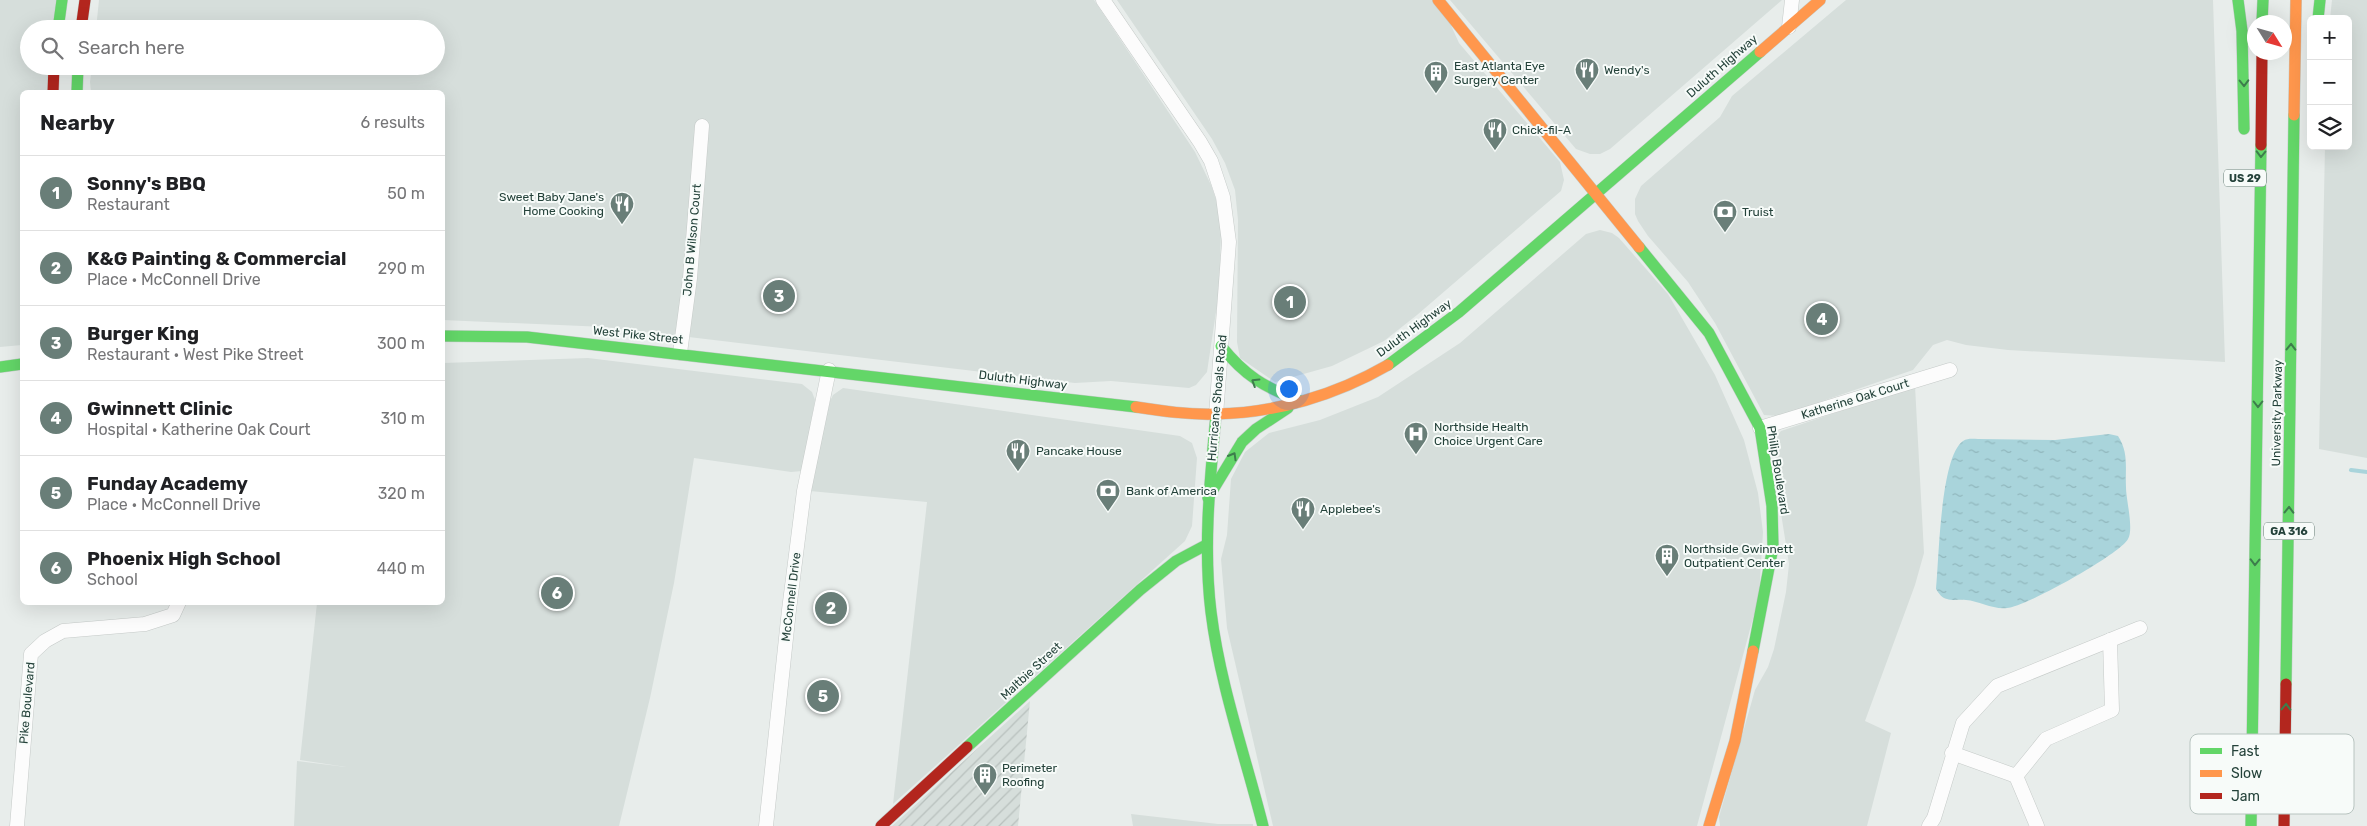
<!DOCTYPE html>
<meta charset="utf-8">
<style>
:root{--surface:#fff;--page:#f6f6f6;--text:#202124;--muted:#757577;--line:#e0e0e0;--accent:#697e78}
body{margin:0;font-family:Rubik,sans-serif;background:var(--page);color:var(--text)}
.controls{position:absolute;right:15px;top:15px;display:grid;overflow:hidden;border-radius:8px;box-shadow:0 5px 20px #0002}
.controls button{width:45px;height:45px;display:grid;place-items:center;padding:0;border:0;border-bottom:1px solid var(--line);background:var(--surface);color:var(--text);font:25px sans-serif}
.compass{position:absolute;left:2247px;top:15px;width:45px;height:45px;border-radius:50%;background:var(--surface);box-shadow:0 5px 20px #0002;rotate:127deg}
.you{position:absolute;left:1288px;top:388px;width:18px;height:18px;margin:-12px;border:4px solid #fff;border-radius:50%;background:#1a73e8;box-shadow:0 0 0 8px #1a73e833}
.badge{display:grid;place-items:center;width:32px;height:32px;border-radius:50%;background:var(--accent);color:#fff;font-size:16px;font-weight:700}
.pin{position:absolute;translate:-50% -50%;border:2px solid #fff;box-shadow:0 1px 5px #0006}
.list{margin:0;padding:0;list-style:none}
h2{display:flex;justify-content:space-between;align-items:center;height:65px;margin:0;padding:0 20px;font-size:21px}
h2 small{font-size:16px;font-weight:400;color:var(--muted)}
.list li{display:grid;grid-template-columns:32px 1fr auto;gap:15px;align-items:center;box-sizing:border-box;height:75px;padding:0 20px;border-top:1px solid var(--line)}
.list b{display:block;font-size:19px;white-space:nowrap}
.list p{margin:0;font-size:16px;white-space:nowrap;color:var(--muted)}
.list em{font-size:16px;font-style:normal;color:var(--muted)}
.icon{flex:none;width:28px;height:28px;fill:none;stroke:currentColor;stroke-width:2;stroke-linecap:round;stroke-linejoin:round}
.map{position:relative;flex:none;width:2367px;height:826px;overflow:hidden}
.search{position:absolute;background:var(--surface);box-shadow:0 5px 20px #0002;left:20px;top:20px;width:425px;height:55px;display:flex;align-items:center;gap:12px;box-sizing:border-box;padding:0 18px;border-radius:28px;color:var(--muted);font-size:19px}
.panel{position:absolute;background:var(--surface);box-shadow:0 5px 20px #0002;left:20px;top:90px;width:425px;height:515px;border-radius:8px}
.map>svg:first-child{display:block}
.built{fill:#d6dedb}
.industrial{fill:url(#industrial-furrows)}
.water{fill:url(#water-ripples)}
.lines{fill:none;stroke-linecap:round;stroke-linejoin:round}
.stream{stroke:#a9d4db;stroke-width:4}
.street-casing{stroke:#c5cac8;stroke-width:15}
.fast-casing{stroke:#c3cbc8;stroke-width:12}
.slow-casing{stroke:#c3cbc8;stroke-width:12}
.jam-casing{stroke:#c3cbc8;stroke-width:12}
.street{stroke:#fcfcfc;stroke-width:14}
.fast{stroke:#63d668;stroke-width:11}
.slow{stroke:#ff974d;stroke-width:11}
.jam{stroke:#b3261e;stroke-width:11}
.oneway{stroke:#3d7d4c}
.labels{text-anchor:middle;stroke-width:4;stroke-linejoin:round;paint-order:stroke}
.shield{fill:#f7fbf9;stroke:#637a73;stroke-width:1}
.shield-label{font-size:11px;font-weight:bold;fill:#24423a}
.poi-label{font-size:12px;fill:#24423a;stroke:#f7fbf9;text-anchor:start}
.street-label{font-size:12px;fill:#24423a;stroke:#f7fbf9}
.key{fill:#f7fbf9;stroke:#b8c4c0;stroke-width:1}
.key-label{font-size:14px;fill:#24423a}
</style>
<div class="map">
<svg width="2367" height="826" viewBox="0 0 2367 826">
<defs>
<pattern id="industrial-furrows" width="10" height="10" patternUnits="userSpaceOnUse" patternTransform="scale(1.25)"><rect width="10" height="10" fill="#d6dedb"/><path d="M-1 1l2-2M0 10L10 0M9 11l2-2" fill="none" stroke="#b8c0bd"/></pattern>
<pattern id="water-ripples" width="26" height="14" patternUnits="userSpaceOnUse" patternTransform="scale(1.25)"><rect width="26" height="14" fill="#a9d4db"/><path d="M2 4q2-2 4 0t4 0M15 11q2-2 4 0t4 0" fill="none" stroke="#91b7bd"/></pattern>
</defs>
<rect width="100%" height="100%" fill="#e8edeb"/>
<g class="built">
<polygon points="0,0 56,0 52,29 29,29 29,66 49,66 47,92 22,92 22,345 0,347"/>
<polygon points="99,0 1094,0 1195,152 1211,185 1219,209 1221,233 1219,292 1207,372 1196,385 1189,388 1111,381 1075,383 605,327 443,320 442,92 91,92 90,82 92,66 436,66 436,29 96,29"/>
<polygon points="1117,0 1432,0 1449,21 1459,43 1560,162 1564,180 1561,191 1417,315 1384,341 1332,366 1275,382 1240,358 1237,342 1238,220 1235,190 1225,163 1212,139"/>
<polygon points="1450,0 1782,0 1610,149 1600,154 1590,154 1576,149"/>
<polygon points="1846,0 2213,0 2225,362 2008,350 1966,345 1947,340 1933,345 1913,370 1779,416 1764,415 1715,323 1688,282 1648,236 1638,221 1635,214 1635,199 1641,186 1720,117 1732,96"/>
<polygon points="2332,0 2367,0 2367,458 2319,449 2325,146 2348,146 2348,19 2330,19"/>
<polygon points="1600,230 1612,233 1619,238 1668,294 1715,375 1744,440 1758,493 1763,532 1759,596 1697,826 1273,826 1227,628 1221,559 1227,535 1231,479 1245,452 1269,433 1320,420 1378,397 1460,343 1586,234"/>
<polygon points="588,358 802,384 812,392 815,400 802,471 791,472 694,458 674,583 650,698 619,826 294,826 297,761 346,767 300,760 317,603 442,602 443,363"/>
<polygon points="1915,386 1924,553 1915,585 1865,721 1891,733 1867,826 1720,826 1719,817 1755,690 1768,667 1774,649 1786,592 1789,564 1770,443 1781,431"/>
<polygon points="843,388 1180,436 1192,443 1197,458 1192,526 1185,541 893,804 927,502 810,491 830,401 833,395"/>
<polygon points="1131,814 1218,824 1253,824 1253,826 1133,826"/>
</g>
<polygon class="industrial" points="1030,701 1018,826 892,826"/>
<path class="water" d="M2109 434 2118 436C2129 453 2125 468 2126 487 2126 500 2134 529 2128 539 2119 555 2025 607 2007 608 1994 610 1979 601 1966 600 1960 599 1953 601 1947 599 1942 598 1939 594 1936 589 1939 561 1940 457 1963 441 1968 438 1973 439 1978 439L2055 440Z"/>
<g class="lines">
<polyline class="stream" points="2351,470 2367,472"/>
<defs>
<g id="street">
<polyline points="1103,0 1200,142 1211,161 1223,197 1229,242 1216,415"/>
<polyline points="1789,27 1792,0"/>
<polyline points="680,353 690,278 702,126"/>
<polyline points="1760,428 1950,370"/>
<polyline points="1952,753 2016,776 2046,739 2112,710 2110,640"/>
<polyline points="2016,776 2037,826"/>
<polyline points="17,826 31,654 45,641 63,631 145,624 173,615 179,602"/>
<polyline points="766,826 789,610 804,491 829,370"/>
<polyline points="1929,826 1934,818 1963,723 1997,686 2140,628"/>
</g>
<g id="fast">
<polyline points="2238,0 2242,31 2244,129"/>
<polyline points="2318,19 2320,0"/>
<polyline points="2262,22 2263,0"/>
<polyline points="58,29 62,0"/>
<polyline points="77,92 78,66"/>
<polyline points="1639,247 1709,333 1760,428 1772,506 1773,547 1753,651"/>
<polyline points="442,336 527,337 1136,407"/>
<path d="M1221 346C1245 376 1264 387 1300 401"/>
<polyline points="1388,365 1459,312 1760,52"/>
<polyline points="0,367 22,364"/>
<path d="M1216 415C1210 480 1203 547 1211 612 1220 685 1245 755 1263 826"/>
<polyline points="1208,498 1242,442 1256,429 1288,408"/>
<polyline points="2286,684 2294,115"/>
<polyline points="967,747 1140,590 1176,561 1206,545"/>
<polyline points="2251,826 2261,145"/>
</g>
<g id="slow">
<polyline points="1438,0 1639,247"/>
<polyline points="1760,52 1820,0"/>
<polyline points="2294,115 2296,0"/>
<path d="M1136 407C1162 411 1189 415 1216 414 1276 413 1336 395 1388 365"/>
<polyline points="1709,826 1735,741 1753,651"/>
</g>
<g id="jam">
<polyline points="81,29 85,0"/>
<polyline points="53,92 54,66"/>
<polyline points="2261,145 2262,52"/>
<polyline points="881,826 967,747"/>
<polyline points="2284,826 2286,684"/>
</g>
</defs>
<use href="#street" class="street-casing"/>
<use href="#fast" class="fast-casing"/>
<use href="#slow" class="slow-casing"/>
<use href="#jam" class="jam-casing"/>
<use href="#street" class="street"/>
<use href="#fast" class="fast"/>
<use href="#slow" class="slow"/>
<use href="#jam" class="jam"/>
</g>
<defs><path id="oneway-chevron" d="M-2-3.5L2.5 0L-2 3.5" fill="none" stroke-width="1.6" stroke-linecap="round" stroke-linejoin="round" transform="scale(1.25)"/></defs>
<g class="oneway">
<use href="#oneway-chevron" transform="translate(2244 83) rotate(89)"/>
<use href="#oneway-chevron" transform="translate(2261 154) rotate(91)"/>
<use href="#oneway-chevron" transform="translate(2291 347) rotate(-89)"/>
<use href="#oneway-chevron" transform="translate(1255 382) rotate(-148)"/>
<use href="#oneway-chevron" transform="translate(2258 404) rotate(90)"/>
<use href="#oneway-chevron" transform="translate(1233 456) rotate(-60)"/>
<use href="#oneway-chevron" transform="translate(2289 510) rotate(-89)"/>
<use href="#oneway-chevron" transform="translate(2255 562) rotate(91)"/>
<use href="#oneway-chevron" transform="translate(2286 707) rotate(-89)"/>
</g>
<defs>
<symbol id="restaurant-pin" viewBox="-11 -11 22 30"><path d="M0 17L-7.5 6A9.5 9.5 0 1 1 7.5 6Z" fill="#697e78" stroke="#f7fbf9"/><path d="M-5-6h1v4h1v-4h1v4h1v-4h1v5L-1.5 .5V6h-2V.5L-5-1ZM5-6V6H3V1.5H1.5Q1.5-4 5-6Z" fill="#fff"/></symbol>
<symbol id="building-pin" viewBox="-11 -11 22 30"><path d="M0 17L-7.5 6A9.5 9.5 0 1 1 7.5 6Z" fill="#697e78" stroke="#f7fbf9"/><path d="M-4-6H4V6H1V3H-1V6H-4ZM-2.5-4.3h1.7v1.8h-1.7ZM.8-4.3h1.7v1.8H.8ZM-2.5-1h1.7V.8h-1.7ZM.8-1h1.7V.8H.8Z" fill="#fff"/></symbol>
<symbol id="bank-pin" viewBox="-11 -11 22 30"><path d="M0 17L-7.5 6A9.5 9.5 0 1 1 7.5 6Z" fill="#697e78" stroke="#f7fbf9"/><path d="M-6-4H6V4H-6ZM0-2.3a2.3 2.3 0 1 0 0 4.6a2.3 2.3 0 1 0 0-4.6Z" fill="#fff"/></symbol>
<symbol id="hospital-pin" viewBox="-11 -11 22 30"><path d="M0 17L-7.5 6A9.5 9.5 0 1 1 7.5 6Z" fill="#697e78" stroke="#f7fbf9"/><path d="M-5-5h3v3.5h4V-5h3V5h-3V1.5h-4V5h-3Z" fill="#fff"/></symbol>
</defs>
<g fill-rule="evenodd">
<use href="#restaurant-pin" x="1573" y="56" width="28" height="38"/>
<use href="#building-pin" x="1422" y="59" width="28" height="38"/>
<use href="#restaurant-pin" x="1481" y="116" width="28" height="38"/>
<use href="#restaurant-pin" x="608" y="190" width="28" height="38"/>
<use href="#bank-pin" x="1711" y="198" width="28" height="38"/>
<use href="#hospital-pin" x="1402" y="420" width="28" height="38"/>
<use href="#restaurant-pin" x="1004" y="437" width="28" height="38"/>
<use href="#bank-pin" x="1094" y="477" width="28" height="38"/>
<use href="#restaurant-pin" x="1289" y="495" width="28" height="38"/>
<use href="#building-pin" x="1653" y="542" width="28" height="38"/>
<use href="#building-pin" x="971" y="761" width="28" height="38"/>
</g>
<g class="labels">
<g class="shield">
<rect x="2224" y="169.5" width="42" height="17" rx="4"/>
<rect x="2264" y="522.5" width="50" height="17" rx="4"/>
</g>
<g class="shield-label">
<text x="2245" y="182">US 29</text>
<text x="2289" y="535">GA 316</text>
</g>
<g class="poi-label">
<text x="1454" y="70">East Atlanta Eye<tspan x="1454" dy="14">Surgery Center</tspan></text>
<text x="1604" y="74">Wendy's</text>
<text x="1512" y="134">Chick-fil-A</text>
<text x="604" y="201" text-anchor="end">Sweet Baby Jane's<tspan x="604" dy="14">Home Cooking</tspan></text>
<text x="1742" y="216">Truist</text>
<text x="1434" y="431">Northside Health<tspan x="1434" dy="14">Choice Urgent Care</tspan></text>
<text x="1036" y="455">Pancake House</text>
<text x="1126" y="495">Bank of America</text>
<text x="1320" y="513">Applebee's</text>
<text x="1684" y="553">Northside Gwinnett<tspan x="1684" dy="14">Outpatient Center</tspan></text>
<text x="1002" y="772">Perimeter<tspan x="1002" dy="14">Roofing</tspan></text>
</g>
<g class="street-label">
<text transform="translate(1722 66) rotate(-41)" y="4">Duluth Highway</text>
<text transform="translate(692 240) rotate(-85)" y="4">John B Wilson Court</text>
<text transform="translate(1414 328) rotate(-36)" y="4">Duluth Highway</text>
<text transform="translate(638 335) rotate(6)" y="4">West Pike Street</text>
<text transform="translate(1023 380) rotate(7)" y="4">Duluth Highway</text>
<text transform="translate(1217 398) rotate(-85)" y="4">Hurricane Shoals Road</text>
<text transform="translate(1855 399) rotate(-17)" y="4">Katherine Oak Court</text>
<text transform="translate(2277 413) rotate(-89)" y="4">University Parkway</text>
<text transform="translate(1778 470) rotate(81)" y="4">Philip Boulevard</text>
<text transform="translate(791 597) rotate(-83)" y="4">McConnell Drive</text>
<text transform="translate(1031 671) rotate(-43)" y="4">Maltbie Street</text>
<text transform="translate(27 703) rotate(-85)" y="4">Pike Boulevard</text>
</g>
</g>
<rect x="2190" y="734" width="164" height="80" rx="8" class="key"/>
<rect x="2200" y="748" width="22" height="6" fill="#63d668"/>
<rect x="2200" y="770" width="22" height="7" fill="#ff974d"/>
<rect x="2200" y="793" width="22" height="6" fill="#b3261e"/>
<g class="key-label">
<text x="2231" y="756">Fast</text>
<text x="2231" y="778">Slow</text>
<text x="2231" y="801">Jam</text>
</g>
</svg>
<div class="controls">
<button>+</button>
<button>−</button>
<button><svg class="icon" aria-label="layers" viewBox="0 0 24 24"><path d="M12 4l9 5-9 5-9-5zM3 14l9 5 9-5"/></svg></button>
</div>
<svg class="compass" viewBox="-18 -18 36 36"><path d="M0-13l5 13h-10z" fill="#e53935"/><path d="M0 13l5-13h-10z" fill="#757577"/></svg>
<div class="you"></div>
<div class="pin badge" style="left:1290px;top:302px">1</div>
<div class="pin badge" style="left:831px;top:608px">2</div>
<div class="pin badge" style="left:779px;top:296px">3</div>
<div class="pin badge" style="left:1822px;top:319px">4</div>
<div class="pin badge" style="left:823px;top:696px">5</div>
<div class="pin badge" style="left:557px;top:593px">6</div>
<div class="search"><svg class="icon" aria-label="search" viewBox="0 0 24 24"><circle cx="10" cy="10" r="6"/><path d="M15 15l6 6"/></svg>Search here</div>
<section class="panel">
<h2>Nearby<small>6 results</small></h2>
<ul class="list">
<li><span class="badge">1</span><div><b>Sonny's BBQ</b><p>Restaurant</p></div><em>50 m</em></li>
<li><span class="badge">2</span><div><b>K&amp;G Painting &amp; Commercial</b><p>Place · McConnell Drive</p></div><em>290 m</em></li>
<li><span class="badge">3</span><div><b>Burger King</b><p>Restaurant · West Pike Street</p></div><em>300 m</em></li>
<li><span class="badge">4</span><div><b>Gwinnett Clinic</b><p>Hospital · Katherine Oak Court</p></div><em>310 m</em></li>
<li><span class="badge">5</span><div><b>Funday Academy</b><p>Place · McConnell Drive</p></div><em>320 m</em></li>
<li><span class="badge">6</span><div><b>Phoenix High School</b><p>School</p></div><em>440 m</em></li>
</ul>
</section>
</div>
